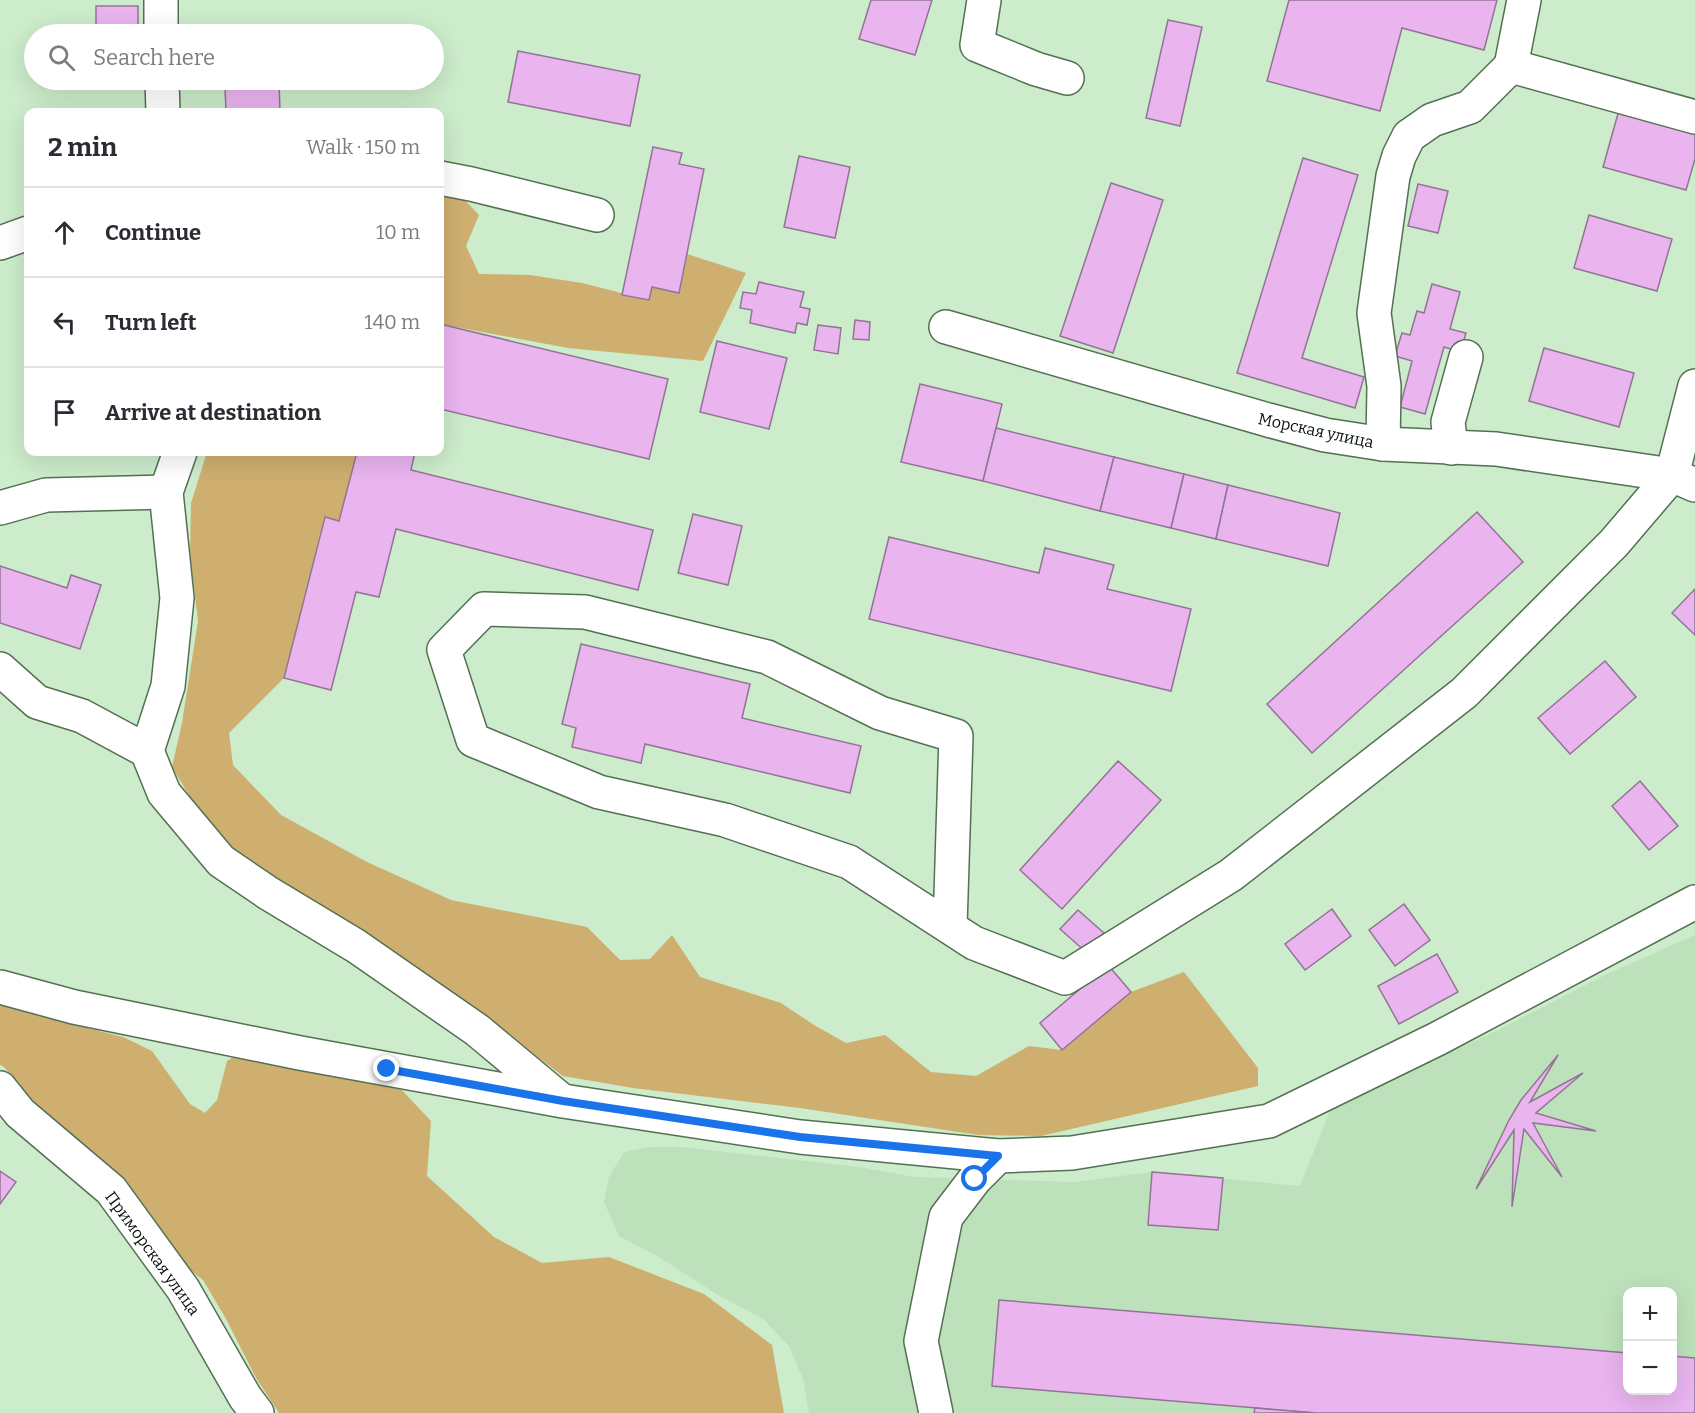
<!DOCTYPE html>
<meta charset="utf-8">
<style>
:root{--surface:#fff;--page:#f7f7f7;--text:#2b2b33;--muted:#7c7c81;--line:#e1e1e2}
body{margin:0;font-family:Bitter,serif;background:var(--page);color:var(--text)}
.controls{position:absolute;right:18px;bottom:18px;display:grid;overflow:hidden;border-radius:12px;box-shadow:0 6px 24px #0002}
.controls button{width:54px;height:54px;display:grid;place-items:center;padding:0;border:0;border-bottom:2px solid var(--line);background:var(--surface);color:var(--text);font:30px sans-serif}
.stop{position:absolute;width:18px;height:18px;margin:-14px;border:4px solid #1a73e8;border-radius:50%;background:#fff}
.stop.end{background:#1a73e8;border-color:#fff;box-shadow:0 2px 6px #0008}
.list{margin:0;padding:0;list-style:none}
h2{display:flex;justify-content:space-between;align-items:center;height:78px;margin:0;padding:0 24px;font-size:26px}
h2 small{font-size:20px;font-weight:400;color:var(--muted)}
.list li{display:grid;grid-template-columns:39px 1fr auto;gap:18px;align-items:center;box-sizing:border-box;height:90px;padding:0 24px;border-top:2px solid var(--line)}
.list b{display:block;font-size:22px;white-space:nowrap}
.list em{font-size:20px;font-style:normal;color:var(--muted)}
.icon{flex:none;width:33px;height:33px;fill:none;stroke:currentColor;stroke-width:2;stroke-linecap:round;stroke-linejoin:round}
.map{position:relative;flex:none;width:1695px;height:1413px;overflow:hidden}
.search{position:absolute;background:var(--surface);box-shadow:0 6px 24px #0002;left:24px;top:24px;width:420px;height:66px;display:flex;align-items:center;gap:15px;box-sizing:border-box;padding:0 21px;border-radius:33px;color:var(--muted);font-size:22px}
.panel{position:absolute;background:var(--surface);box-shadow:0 6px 24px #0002;left:24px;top:108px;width:420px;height:348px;border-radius:12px}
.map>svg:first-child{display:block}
.built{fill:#bde2bb;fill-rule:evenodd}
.green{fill:#cfaf70}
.building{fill:#eab4ef;stroke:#917594;stroke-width:1.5}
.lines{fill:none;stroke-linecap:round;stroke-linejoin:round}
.minor-casing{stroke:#547053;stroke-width:36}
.minor{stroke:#fff;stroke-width:33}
.route{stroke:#1a73e8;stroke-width:8}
.labels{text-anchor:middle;stroke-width:6;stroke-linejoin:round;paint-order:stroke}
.street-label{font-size:16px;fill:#061106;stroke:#fff}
</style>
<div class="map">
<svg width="1695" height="1413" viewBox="0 0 1695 1413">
<rect width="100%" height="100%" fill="#cceccb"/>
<path class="built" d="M1695 935V1413H809L803 1379 789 1346 763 1319 718 1295 657 1256 619 1236 604 1202 609 1177 624 1152 651 1147H681L859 1167 915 1177 1075 1182 1152 1172 1300 1186 1332 1106 1496 1031 1607 974ZM1628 1292H1672V1390H1628Z"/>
<g class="green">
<polygon points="440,193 462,197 479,215 466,246 479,274 530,275 582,283 649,300 652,287 679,293 687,254 746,273 703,361 568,348 440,324"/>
<polygon points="207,452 357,452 339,521 324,518 284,678 229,733 233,765 281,815 367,862 451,900 587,927 620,960 650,959 672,935 700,977 781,1003 814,1025 846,1043 885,1035 931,1072 976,1076 1029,1046 1062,1050 1131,992 1184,972 1258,1068 1258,1086 1041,1136 978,1135 800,1108 633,1088 563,1076 446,990 243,864 199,812 172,767 182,723 198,621 190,555 191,503"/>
<polygon points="0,1006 123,1037 152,1051 190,1104 205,1113 217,1100 227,1061 239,1054 399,1087 431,1121 427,1176 494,1237 542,1263 609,1257 704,1294 772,1345 784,1413 279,1413 256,1378 225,1317 203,1280 175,1259 32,1102 20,1084 3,1066 0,1065"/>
</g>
<g class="building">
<polygon points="871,0 932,0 915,55 859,39"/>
<polygon points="1289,0 1497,0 1484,50 1402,28 1380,111 1267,81"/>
<rect x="96" y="6" width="42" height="28"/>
<polygon points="1168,20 1202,27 1180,126 1146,118"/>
<polygon points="518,51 640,75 630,126 508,102"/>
<polygon points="241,80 279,80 280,112 226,112 225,88 242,87"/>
<polygon points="1619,110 1695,132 1695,159 1686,190 1603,167"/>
<polygon points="653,147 682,153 679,164 704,169 679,293 652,287 649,300 622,295"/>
<polygon points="799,156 850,167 835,238 784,227"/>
<polygon points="1303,158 1358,175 1302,358 1364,377 1355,408 1237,373"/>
<polygon points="1111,183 1163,200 1113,353 1060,336"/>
<polygon points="1418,184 1448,191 1438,233 1408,226"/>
<polygon points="1589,215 1672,239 1657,291 1574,268"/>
<polygon points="759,282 804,292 800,307 810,309 807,325 797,323 795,333 750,323 752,310 740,308 743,292 756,294"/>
<polygon points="1432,284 1460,292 1450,329 1466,333 1463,343 1454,350 1444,347 1425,414 1400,407 1412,361 1395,356 1402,333 1410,335 1417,311 1424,313"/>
<polygon points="855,320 870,322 869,340 853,339"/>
<polygon points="440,324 668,379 649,459 440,409"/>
<polygon points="818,325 841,328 838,354 814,350"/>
<polygon points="717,341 787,358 769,429 700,412"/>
<polygon points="1544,348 1634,373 1619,427 1529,401"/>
<polygon points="920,384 1002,404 983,481 901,462"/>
<polygon points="996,428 1114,457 1100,511 983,481"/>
<polygon points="357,452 415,452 411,470 653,530 638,590 396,529 379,597 356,592 331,690 284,678 325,517 339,521"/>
<polygon points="1114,457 1184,474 1171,528 1100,511"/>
<polygon points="1184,474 1228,485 1216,539 1171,528"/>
<polygon points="1228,485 1340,513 1328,566 1216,539"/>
<polygon points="1477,512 1523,562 1312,753 1267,704"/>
<polygon points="693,514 742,526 728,585 678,573"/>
<polygon points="889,537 1039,573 1045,548 1114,565 1107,589 1191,609 1171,691 869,619"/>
<polygon points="0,566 67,588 71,575 101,585 80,649 0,623"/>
<polygon points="1695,589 1695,635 1672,613"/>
<polygon points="581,644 750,684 742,718 861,746 850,793 645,744 641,763 572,747 576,728 562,724"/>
<polygon points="1605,661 1636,697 1570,754 1538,718"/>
<polygon points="1118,761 1161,800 1062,909 1020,870"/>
<polygon points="1640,781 1678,826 1649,850 1612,806"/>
<polygon points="1404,904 1430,940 1395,966 1369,930"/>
<polygon points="1332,909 1351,936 1305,970 1285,944"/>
<polygon points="1078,910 1104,933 1087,953 1060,929"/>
<polygon points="1437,954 1458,992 1399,1024 1378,986"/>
<polygon points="1108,965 1131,992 1062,1050 1040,1023"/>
<polygon points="1558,1055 1530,1102 1583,1073 1536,1113 1596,1131 1533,1123 1562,1177 1524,1129 1512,1207 1514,1130 1476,1189 1509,1120 1521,1100"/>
<polygon points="0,1171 16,1182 0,1204"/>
<polygon points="1152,1172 1223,1178 1218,1230 1148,1225"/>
<polygon points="999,1300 1628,1353 1628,1390 1672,1390 1672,1356 1695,1358 1695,1413 1316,1413 992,1386"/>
<polygon points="1255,1408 1316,1413 1254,1413"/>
</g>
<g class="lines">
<defs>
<g id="minor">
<polyline points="161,0 161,34"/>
<polyline points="984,0 977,45 1036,69 1067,78"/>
<polyline points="1511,66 1524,0"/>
<polyline points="162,80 163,112"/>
<polyline points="440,178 471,184 597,215"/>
<polyline points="0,243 28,233"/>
<polyline points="946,327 1268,420 1325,435 1383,444 1496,449 1672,475 1695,485"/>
<polyline points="1383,444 1384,386 1374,313 1393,176 1399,156 1409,136 1432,120 1470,107 1511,66 1695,117"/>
<polyline points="1451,448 1448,422 1466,357"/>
<polyline points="180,452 166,492 177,598 168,686 147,751 164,793 221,861 268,893 356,946 477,1030 561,1100"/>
<polyline points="0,508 46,495 166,492"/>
<polyline points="0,669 37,702 82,716 147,751"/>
<polyline points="950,927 956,736 880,713 767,657 585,612 484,609 444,650 473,740 599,792 725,820 849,862 974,943 1065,978 1231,875 1464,693 1614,543 1672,475 1695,386"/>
<polyline points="0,987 74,1007 300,1053 563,1101 800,1137 998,1156 1072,1153 1269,1121 1437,1039 1695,902"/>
<polyline points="0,1088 20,1113 111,1190 183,1289 245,1397 257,1413"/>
<polyline points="936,1413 921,1341 946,1217 975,1179 998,1156"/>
</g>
</defs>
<use href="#minor" class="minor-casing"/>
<use href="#minor" class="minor"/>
</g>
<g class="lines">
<polyline class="route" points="387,1069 563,1101 800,1137 998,1156 975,1179"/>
</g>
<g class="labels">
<g class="street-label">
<text transform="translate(1316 430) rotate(12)" y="6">Морская улица</text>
<text transform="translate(153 1253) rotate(54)" y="6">Приморская улица</text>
</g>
</g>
</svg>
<div class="controls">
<button>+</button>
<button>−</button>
</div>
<div class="stop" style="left:975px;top:1179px"></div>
<div class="stop end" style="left:387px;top:1069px"></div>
<div class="search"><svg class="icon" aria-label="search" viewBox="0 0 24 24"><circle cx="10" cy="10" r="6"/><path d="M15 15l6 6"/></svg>Search here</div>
<section class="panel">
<h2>2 min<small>Walk · 150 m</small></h2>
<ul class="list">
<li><svg class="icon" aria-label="ahead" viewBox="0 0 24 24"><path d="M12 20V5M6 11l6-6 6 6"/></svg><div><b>Continue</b></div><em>10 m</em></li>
<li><svg class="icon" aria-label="left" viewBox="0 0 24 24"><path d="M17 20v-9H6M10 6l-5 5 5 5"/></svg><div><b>Turn left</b></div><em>140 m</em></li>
<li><svg class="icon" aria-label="arrive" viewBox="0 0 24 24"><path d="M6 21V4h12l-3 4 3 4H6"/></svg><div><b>Arrive at destination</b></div></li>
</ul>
</section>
</div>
